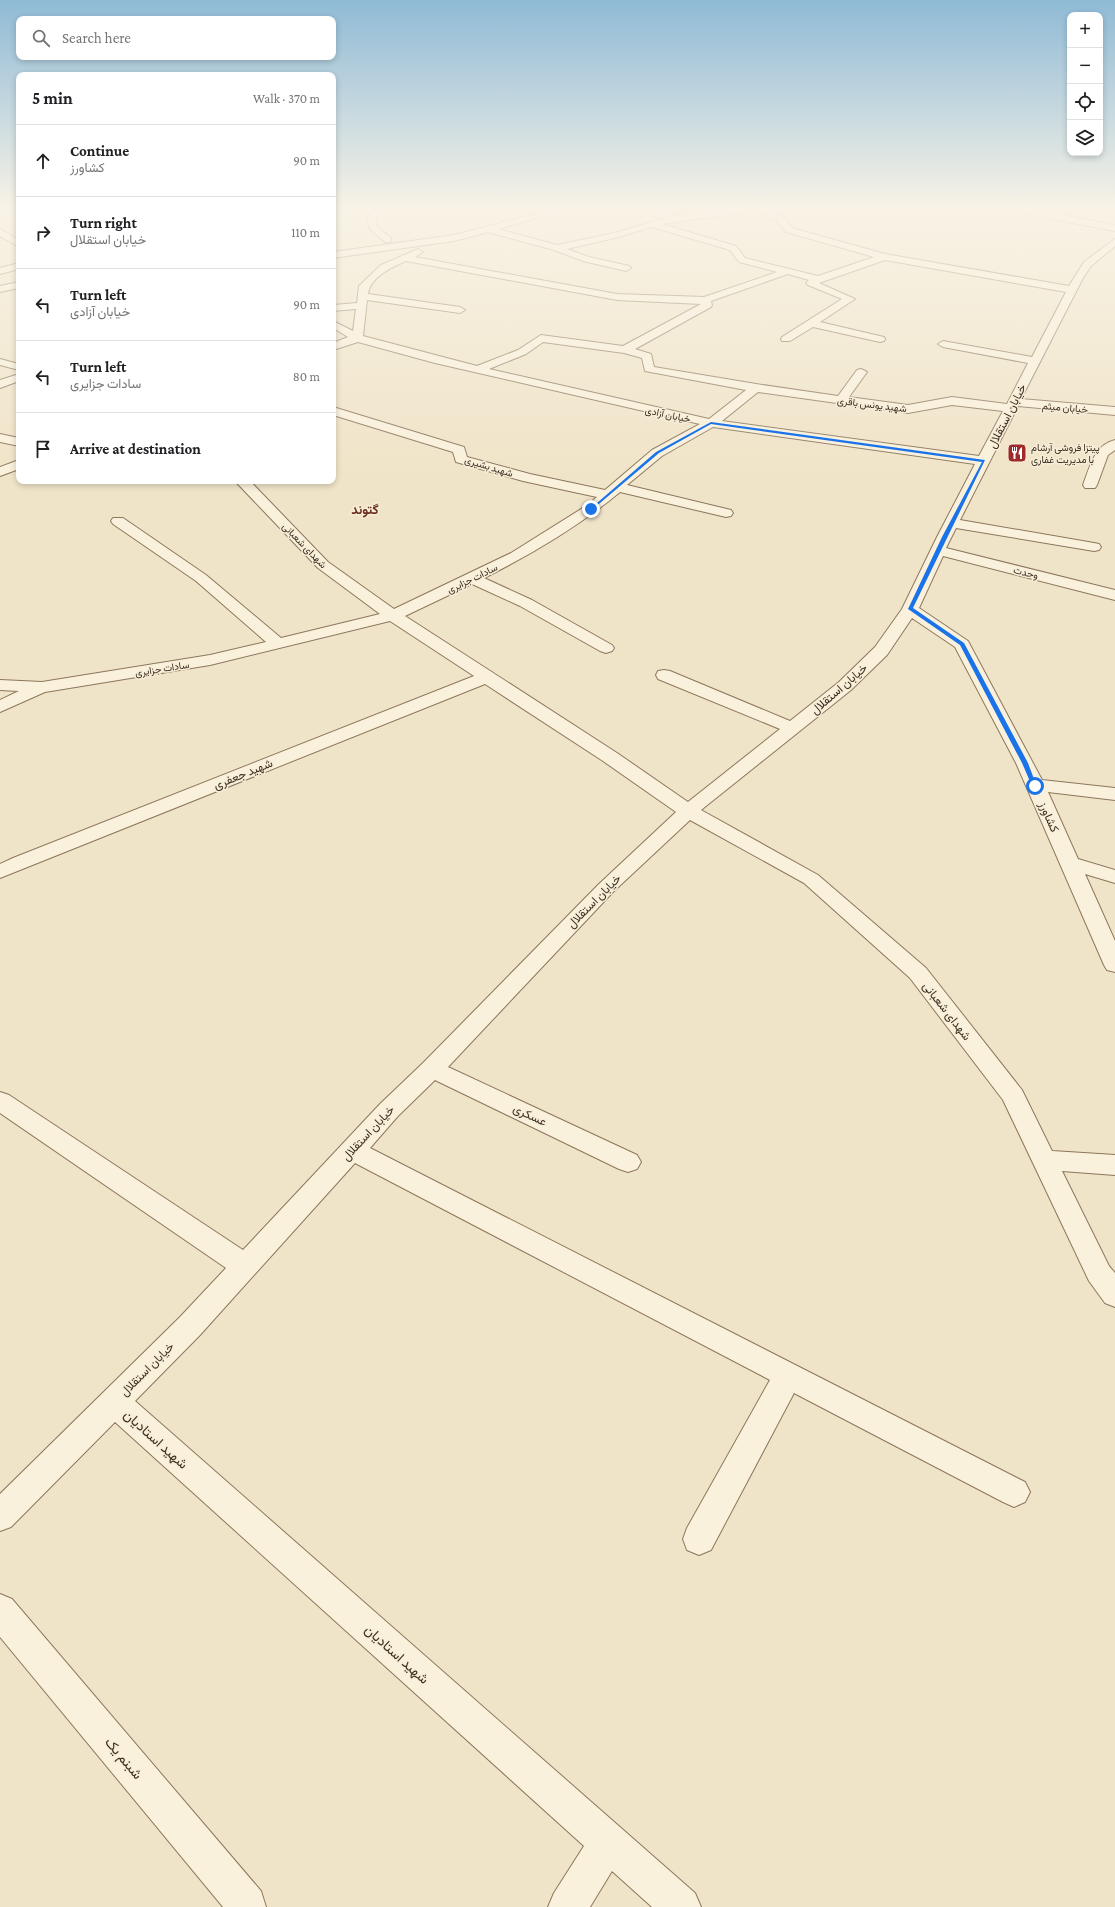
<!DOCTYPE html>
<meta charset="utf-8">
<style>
:root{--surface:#fff;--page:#f2f2f2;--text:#202124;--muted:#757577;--line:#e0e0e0}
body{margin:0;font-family:"Crimson Pro",Vazirmatn,serif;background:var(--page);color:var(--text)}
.controls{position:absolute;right:12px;top:12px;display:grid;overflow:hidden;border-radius:8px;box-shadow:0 2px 6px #0003}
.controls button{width:36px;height:36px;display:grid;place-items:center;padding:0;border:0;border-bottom:1px solid var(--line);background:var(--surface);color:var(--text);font:20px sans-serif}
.stop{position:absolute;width:12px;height:12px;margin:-9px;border:3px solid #1a73e8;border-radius:50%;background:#fff}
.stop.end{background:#1a73e8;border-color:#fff;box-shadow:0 1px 4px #0008}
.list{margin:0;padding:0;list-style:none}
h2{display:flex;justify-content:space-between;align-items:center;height:52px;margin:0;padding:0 16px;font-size:17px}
h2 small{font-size:13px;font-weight:400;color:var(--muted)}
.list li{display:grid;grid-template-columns:26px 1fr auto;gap:12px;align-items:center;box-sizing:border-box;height:72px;padding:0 16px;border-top:1px solid var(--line)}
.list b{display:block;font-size:15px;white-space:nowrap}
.list p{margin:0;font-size:13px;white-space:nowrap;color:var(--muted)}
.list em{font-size:13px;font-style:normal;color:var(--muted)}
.icon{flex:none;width:22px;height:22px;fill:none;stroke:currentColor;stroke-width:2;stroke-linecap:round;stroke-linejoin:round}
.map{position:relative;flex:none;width:1115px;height:1907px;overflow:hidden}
.search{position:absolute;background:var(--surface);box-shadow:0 2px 6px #0003;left:16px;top:16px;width:320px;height:44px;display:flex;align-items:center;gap:10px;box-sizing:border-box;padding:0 14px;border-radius:8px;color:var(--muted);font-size:15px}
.panel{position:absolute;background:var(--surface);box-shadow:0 2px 6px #0003;left:16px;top:72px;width:320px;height:412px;border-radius:8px}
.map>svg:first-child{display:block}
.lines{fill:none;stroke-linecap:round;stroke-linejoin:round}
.minor-casing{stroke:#8d765c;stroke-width:2}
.minor{fill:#faf1dc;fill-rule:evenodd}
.route{fill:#1a73e8}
.labels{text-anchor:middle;stroke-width:3;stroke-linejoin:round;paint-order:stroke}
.far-street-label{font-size:10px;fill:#3d2e20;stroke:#f7eed8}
.far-poi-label{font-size:10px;fill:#3d2e20;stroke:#f7eed8;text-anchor:start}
.street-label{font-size:12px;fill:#3d2e20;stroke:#f7eed8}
.far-district-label{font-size:13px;font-weight:bold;fill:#6b2e1e;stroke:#f7eed8}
.near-street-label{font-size:14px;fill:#3d2e20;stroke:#f7eed8}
</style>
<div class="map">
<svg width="1115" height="1907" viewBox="0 0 1115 1907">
<rect width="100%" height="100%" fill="#f0e4c8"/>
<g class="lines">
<defs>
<g id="minor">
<polygon points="379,206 388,206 376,218 377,227 391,238 391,242 385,242 369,228 368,217"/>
<path d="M566 206H580L498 229 557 245 614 233 664 219 624 206H637L674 216 751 206H774L766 209 782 216 792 228 885 254 1069 286 1084 262 1115 239V246L1091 266 1083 278 1021 399 1115 407V415L1018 406 960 520 1094 543 1099 544 1101 547 1099 550 1094 551 956 528 946 548 1115 590V600L943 556 919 608 968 641 1042 780 1115 788V800L1048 792 1078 859 1115 870V883L1085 874 1115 941V972L1107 970 1104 965 1016 763 955 647 912 618 887 655 851 690 701 810 818 875 926 968 1022 1090 1052 1151 1115 1155V1175L1062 1171 1109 1266 1115 1273V1307L1105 1303 1089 1281 1003 1100 910 978 804 883 690 820 613 892 448 1067 637 1155 641 1162 637 1169 628 1172 619 1169 435 1080 398 1116 370 1148 1025 1482 1030 1492 1025 1502 1014 1507 1003 1502 794 1393 711 1550 699 1555 687 1550 683 1539 687 1528 770 1380 355 1163 200 1335 135 1401 695 1893 701 1907H652L612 1871 590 1907H548L554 1893 584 1846 115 1422 11 1527 0 1531V1494L180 1317 226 1268 0 1113V1092L9 1095 243 1250 380 1104 423 1063 599 884 676 812 603 761 485 684 0 878V864L13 858 474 676 390 621 210 665 45 692 0 712V700L19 691 0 690V680L42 682 210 655 266 642 196 581 113 524 111 521 113 518H123L206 575 281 638 380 614 318 568 235 481H250L328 562 394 609 511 553 586 506 597 497 523 481 456 462 453 452 333 415V407L464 447 467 457 530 474 605 490 652 450 700 424 435 363 358 342 333 350V343L348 337 333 328V321L353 331 356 309 333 311V305L357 303 359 286 381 265 418 249 423 252 415 257 617 294 704 297 777 272 739 262 730 250 652 227 619 237 567 249 589 257 629 266 631 268 626 271 583 261 554 250 488 232 454 241 333 258V252L454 235ZM755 211 776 220 786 232 874 257 818 276 745 258 736 246 662 224ZM885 260 1066 292 1032 357 943 341 938 344 943 347 1028 363 1007 404 952 397 908 405 849 397 867 372 861 369 857 370 838 396 756 384 654 367 651 354 635 349 711 307 712 305 711 301 788 274 809 280 806 283 808 285 842 299 782 337 781 339 782 341H790L813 327 880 342 884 341 885 339 884 337 820 322 855 299 819 283ZM406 261 617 300 701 304 623 346 541 335 518 350 477 366 363 336 367 300 460 313 465 310 460 307 368 294C370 277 392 267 406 261ZM543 342 624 353 642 358 645 371 746 390 709 419 489 369 526 354ZM758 392 908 413 952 405 1003 411 979 456 722 421ZM713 427 975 464 937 537 902 609 875 647 839 682 790 721 670 671 664 670 658 671 656 675 658 679 780 729 688 802 617 753 405 616 472 584 520 606 600 651 606 653 612 651 614 648 612 645 532 600 484 578C532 554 579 526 620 492L726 517 731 516 733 513 731 510 627 485 662 456Z"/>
<polygon points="998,206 1015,206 1115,225 1115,231 1002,209"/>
<polygon points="0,229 19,240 19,247 0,236"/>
<polygon points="19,263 19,269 0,274 0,268"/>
<polygon points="19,282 19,288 0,292 0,286"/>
<polygon points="0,359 19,364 19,370 0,365"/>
<polygon points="19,374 19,381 0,388 0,380"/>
<polygon points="0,434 19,438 19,446 0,442"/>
<path d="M1115 440V450L1108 455 1097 485 1095 488H1085L1083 485C1090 467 1094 445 1115 440Z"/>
<polygon points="19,460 19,469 0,476 0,467"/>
<polygon points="0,1594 12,1599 261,1891 266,1907 223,1907 0,1637"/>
</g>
</defs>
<use href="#minor" class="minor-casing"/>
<use href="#minor" class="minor"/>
</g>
<linearGradient id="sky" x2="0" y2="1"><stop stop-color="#8fbad6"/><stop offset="0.44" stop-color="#f8f3e6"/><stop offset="1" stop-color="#f8f3e6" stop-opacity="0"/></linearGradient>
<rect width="1115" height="473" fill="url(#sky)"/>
<polygon class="route" points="711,422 985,460 913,608 964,643 1028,763 1037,787 1032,786 1022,763 960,645 908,609 942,537 982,462 711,424 659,453 593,509 590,509 656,452"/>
<defs>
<symbol id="restaurant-square" viewBox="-11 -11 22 22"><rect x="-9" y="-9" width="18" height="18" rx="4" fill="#9e2a2b" stroke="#f7eed8"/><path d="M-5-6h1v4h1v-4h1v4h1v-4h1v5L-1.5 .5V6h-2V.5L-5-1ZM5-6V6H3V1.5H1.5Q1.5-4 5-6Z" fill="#fff"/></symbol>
</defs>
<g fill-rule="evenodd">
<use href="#restaurant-square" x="1006" y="442" width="22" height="22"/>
</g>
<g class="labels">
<g class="far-street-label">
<text transform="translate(872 404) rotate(7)" y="4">شهید یونس باقری</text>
<text transform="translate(1065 407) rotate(5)" y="4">خیابان میثم</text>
<text transform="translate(668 414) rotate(12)" y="4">خیابان آزادی</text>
<text transform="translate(489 466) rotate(17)" y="4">شهید بشیری</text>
<text transform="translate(305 545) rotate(46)" y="4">شهدای شعبانی</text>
<text transform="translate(1026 572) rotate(14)" y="4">وحدت</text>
<text transform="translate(472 578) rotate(-26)" y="4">سادات جزایری</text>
<text transform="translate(162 668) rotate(-9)" y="4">سادات جزایری</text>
</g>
<g class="far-poi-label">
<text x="1031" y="451">پیتزا فروشی آرشام<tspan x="1031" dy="12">با مدیریت غفاری</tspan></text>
</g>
<g class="street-label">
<text transform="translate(1007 416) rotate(-63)" y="4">خیابان استقلال</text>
<text transform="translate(839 689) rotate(-41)" y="4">خیابان استقلال</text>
<text transform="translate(243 774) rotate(-22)" y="4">شهید جعفری</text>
<text transform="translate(1049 817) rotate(66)" y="4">کشاورز</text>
<text transform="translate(594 901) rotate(-45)" y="4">خیابان استقلال</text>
<text transform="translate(947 1011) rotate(52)" y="4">شهدای شعبانی</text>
<text transform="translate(530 1115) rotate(25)" y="4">عسکری</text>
<text transform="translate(368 1133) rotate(-47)" y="4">خیابان استقلال</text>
<text transform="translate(147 1369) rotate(-45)" y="4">خیابان استقلال</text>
</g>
<g class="far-district-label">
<text x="365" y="514">گتوند</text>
</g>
<g class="near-street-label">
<text transform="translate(156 1439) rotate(42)" y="5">شهید استادیان</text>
<text transform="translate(397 1654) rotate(42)" y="5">شهید استادیان</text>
<text transform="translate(124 1758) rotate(50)" y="5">شبنم یک</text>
</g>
</g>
</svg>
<div class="controls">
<button>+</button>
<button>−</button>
<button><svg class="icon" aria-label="locate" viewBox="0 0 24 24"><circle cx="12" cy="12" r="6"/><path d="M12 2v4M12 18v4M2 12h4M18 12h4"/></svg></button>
<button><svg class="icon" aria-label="layers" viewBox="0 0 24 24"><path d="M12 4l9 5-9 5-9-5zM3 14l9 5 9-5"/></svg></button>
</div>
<div class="stop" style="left:1035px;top:786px"></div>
<div class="stop end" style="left:591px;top:509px"></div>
<div class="search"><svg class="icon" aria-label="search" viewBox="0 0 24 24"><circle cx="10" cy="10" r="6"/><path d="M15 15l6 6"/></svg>Search here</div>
<section class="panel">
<h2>5 min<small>Walk · 370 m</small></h2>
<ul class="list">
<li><svg class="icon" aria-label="ahead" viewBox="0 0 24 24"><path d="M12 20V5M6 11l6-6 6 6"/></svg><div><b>Continue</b><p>کشاورز</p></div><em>90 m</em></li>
<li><svg class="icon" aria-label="right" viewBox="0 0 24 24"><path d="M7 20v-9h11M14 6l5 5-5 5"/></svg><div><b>Turn right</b><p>خیابان استقلال</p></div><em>110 m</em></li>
<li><svg class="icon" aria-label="left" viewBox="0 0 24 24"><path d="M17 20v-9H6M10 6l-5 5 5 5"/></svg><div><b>Turn left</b><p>خیابان آزادی</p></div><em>90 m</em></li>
<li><svg class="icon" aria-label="left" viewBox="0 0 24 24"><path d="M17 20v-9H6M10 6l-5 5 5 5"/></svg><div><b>Turn left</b><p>سادات جزایری</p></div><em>80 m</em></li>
<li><svg class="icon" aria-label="arrive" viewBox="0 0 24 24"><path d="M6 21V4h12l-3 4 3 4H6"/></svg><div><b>Arrive at destination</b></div></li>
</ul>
</section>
</div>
